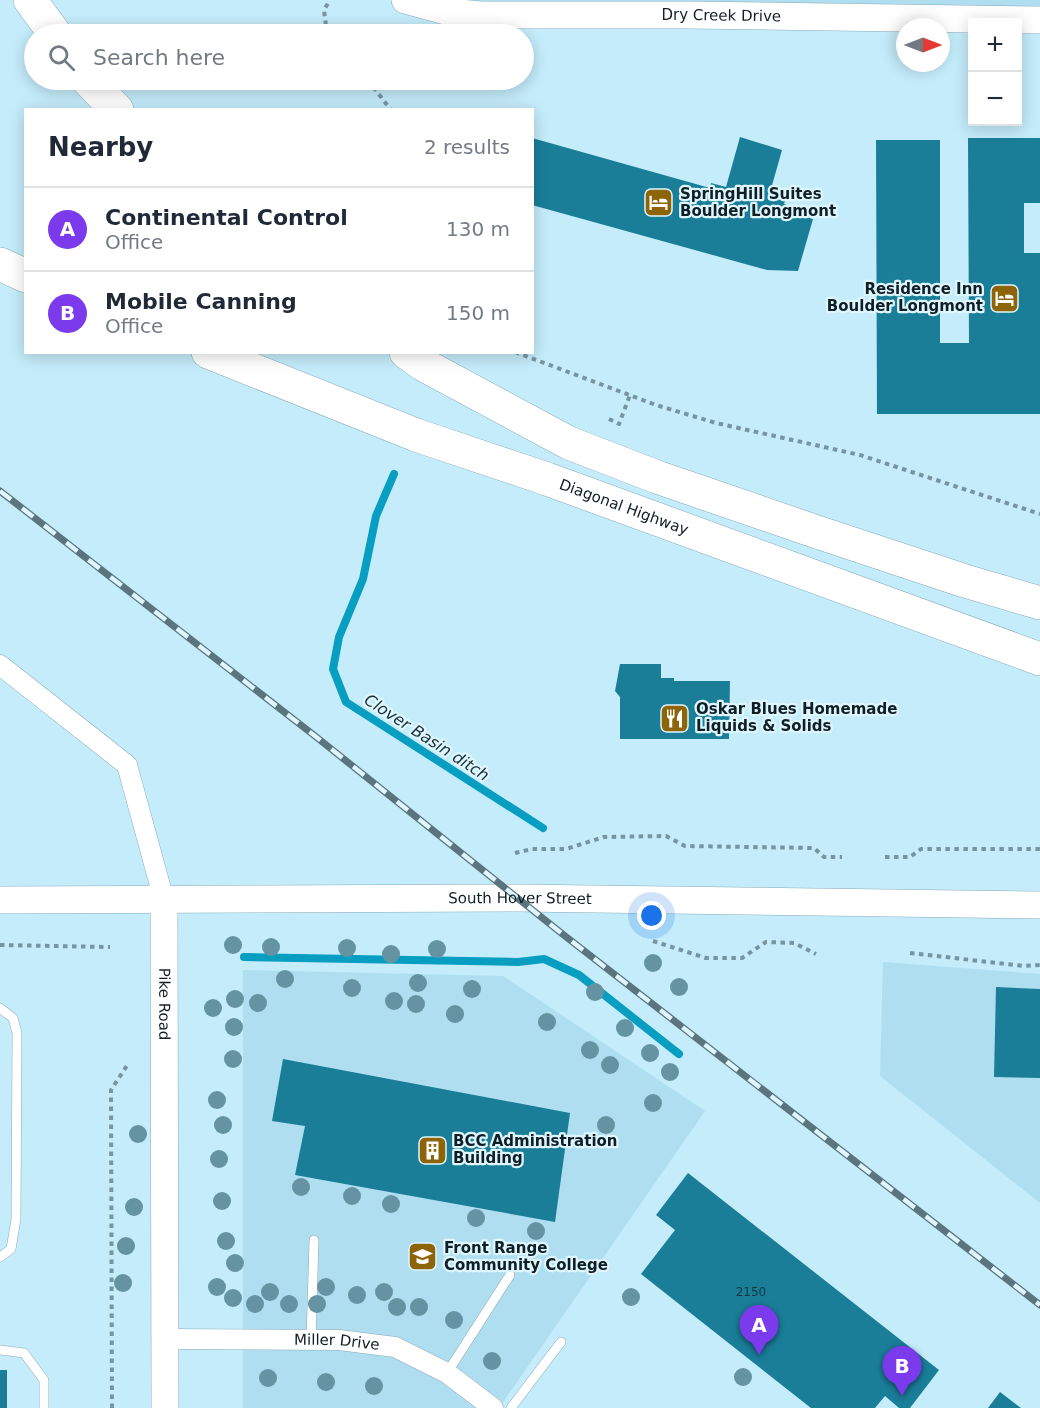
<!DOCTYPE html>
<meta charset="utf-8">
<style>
:root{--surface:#fff;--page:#f6f6f7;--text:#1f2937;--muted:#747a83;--line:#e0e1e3;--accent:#7c3aed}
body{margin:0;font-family:"DejaVu Sans",sans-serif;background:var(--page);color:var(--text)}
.controls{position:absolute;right:18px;top:18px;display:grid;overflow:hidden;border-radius:0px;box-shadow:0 3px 15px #0003}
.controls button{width:54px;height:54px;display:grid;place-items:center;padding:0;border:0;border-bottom:2px solid var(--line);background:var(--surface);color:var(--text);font:30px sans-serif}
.compass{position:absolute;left:896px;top:18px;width:54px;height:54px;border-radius:50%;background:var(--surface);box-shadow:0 3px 15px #0003;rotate:90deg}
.you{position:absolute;left:652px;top:916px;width:21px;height:21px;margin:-15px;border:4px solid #fff;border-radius:50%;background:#1a73e8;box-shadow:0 0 0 9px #1a73e833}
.badge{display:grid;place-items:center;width:39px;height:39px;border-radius:50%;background:var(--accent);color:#fff;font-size:20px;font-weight:700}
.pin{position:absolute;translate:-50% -50px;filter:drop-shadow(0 2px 3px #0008)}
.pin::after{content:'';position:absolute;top:32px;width:21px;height:18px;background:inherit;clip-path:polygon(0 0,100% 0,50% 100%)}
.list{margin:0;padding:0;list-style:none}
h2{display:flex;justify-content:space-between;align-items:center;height:78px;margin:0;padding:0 24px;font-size:26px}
h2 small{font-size:20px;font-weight:400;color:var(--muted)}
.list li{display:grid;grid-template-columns:39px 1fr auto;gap:18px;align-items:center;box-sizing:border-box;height:84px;padding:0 24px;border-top:2px solid var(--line)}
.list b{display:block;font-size:22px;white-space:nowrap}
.list p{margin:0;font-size:20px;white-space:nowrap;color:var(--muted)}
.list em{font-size:20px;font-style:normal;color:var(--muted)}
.icon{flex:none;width:33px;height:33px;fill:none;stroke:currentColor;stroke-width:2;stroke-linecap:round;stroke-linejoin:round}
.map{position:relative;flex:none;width:1040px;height:1408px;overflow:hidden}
.search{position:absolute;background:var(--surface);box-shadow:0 3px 15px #0003;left:24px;top:24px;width:510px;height:66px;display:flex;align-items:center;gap:15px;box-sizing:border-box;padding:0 21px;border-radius:33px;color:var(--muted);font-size:22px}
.panel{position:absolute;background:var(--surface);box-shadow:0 3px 15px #0003;left:24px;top:108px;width:510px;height:246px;border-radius:0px}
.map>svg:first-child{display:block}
.built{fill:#afdef0}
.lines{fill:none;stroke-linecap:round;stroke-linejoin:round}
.stream{stroke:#089ec2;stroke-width:8}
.building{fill:#1a7e99}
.lane-casing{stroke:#85abb9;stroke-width:10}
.street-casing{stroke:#85abb9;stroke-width:21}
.secondary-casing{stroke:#85abb9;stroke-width:28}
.highway-casing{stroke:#85abb9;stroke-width:34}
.path{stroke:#77959f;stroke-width:4;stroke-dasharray:4.5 4.5;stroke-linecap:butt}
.lane{stroke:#fff;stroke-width:9}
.street{stroke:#fff;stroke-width:20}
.secondary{stroke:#fff;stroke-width:27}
.highway{stroke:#fff;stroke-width:33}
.rail-casing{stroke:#5b757e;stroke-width:7}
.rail{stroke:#def6ff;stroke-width:4.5;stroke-dasharray:14;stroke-linecap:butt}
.tree{fill:#6593a2}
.labels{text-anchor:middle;stroke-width:4.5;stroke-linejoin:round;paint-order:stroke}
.number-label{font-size:12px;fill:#123741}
.street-label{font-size:15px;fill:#101f24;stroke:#def6ff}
.poi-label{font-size:15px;font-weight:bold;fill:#101f24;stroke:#def6ff;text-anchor:start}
.water-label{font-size:16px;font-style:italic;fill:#1b3037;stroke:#def6ff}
</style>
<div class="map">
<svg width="1040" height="1408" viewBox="0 0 1040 1408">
<rect width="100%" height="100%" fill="#c4ecfa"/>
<g class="built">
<polygon points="405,0 1040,0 1040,20"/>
<polygon points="883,962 1040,974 1040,1203 880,1076"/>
<polygon points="243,970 503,976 705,1111 499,1408 243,1408"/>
</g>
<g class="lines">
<g class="stream">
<polyline points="394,474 376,516 363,579 339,637 333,669 346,702 543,828"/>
<polyline points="244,957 518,962 544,959 579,975 679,1054"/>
</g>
</g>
<g class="building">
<polygon points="740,137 782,150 769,196 785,201 784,204 805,211 803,216 813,219 798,271 767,270 532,205 532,138 710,188 711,183 726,187"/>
<polygon points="968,138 1040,138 1040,203 1024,203 1024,253 1040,253 1040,414 877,414 876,140 940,140 940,343 969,343"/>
<polygon points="620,664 661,664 661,678 674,678 674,681 730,681 729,739 620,739 620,697 615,691"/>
<polygon points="996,987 1040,989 1040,1078 994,1077"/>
<polygon points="283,1059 570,1113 555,1222 295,1175 305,1126 272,1121"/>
<polygon points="688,1173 939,1370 910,1408 899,1408 885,1396 875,1408 811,1408 641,1274 675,1230 656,1215"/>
<rect x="0" y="1370" width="7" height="38"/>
<polygon points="1000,1392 1021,1408 988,1408"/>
</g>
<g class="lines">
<defs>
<g id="lane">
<polyline points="0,1008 13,1018 17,1033 16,1219 11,1249 0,1257"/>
<polyline points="311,1340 314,1240"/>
<polyline points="0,1350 24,1353 44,1380 44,1408"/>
<polyline points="447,1373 510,1275"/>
<polyline points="511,1408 561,1342"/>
</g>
<g id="street">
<polyline points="0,665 127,765 164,900"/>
<path id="s1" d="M165 1339 339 1340 395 1347 447 1373 493 1408"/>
</g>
<g id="secondary">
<path id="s2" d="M405 0 449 12 481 15H689L1040 20"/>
<path id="s3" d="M0 900 519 898 1040 905"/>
<path id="s4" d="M164 900 165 1408"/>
</g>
<g id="highway">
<polyline points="30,0 55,34"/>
<polyline points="88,80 117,110"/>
<polyline points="0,264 26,276"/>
<path id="s5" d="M208 352 416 435 547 479 1040 659"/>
<polyline points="406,352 424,365 569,443 657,477 814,531 965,581 1040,603"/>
</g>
</defs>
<use href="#lane" class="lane-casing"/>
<use href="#street" class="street-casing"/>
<use href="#secondary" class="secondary-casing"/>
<use href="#highway" class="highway-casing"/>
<g class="path">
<polyline points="327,34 324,10 330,0"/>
<polyline points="368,80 391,110"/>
<polyline points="515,352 656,405 716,423 860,455 1040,514"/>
<polyline points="609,419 619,424 630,395"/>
<polyline points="515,853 532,849 566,849 604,837 666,836 685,846 814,848 824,857 842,857"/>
<polyline points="885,857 910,857 921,849 1040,849"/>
<polyline points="653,941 706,958 742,958 766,942 794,943 816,954"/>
<polyline points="0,945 110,947"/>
<polyline points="910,953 1024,966 1040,965"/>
<polyline points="112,1408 111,1090 128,1064"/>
</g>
<use href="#lane" class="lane"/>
<use href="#street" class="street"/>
<use href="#secondary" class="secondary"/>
<use href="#highway" class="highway"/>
<defs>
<polyline id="rail" points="0,491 315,736 565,936 1040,1305"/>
</defs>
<use href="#rail" class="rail-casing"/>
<use href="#rail" class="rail"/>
</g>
<g class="tree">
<circle cx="233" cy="945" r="9"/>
<circle cx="271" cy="947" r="9"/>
<circle cx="347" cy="948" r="9"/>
<circle cx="437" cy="949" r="9"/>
<circle cx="391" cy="954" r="9"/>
<circle cx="653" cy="963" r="9"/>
<circle cx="285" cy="979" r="9"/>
<circle cx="418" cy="983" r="9"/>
<circle cx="679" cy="987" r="9"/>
<circle cx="352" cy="988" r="9"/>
<circle cx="472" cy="989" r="9"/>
<circle cx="595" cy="992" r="9"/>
<circle cx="235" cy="999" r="9"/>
<circle cx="394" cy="1001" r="9"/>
<circle cx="258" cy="1003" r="9"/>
<circle cx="416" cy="1004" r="9"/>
<circle cx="213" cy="1008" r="9"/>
<circle cx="455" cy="1014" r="9"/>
<circle cx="547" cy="1022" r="9"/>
<circle cx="234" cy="1027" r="9"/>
<circle cx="625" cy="1028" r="9"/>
<circle cx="590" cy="1050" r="9"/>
<circle cx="650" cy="1053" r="9"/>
<circle cx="233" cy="1059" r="9"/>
<circle cx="610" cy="1065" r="9"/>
<circle cx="670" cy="1072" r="9"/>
<circle cx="217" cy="1100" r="9"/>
<circle cx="653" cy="1103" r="9"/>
<circle cx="223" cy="1125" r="9"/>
<circle cx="606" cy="1125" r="9"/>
<circle cx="138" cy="1134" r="9"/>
<circle cx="219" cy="1159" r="9"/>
<circle cx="301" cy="1187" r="9"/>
<circle cx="352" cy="1196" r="9"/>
<circle cx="222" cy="1201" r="9"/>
<circle cx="391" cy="1204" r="9"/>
<circle cx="134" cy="1207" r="9"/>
<circle cx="476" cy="1218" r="9"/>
<circle cx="536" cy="1231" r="9"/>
<circle cx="226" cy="1241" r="9"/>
<circle cx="126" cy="1246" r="9"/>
<circle cx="235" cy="1263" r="9"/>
<circle cx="123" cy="1283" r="9"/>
<circle cx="217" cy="1287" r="9"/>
<circle cx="326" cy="1287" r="9"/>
<circle cx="270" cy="1292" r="9"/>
<circle cx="384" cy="1292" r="9"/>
<circle cx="357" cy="1295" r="9"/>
<circle cx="631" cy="1297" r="9"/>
<circle cx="233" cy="1298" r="9"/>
<circle cx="255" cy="1304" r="9"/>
<circle cx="289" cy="1304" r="9"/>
<circle cx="317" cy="1304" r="9"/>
<circle cx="397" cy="1307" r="9"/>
<circle cx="419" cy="1307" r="9"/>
<circle cx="454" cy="1320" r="9"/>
<circle cx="492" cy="1361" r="9"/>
<circle cx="743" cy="1377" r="9"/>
<circle cx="268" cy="1378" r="9"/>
<circle cx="326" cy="1382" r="9"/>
<circle cx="374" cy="1386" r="9"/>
</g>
<defs>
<symbol id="hotel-square" viewBox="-11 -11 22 22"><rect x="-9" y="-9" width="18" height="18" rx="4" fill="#8d6407" stroke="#def6ff"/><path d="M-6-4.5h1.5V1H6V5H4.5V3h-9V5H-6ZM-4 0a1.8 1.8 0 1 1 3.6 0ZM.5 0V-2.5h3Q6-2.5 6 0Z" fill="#fff"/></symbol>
<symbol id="restaurant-square" viewBox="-11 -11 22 22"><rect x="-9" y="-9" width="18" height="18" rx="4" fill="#8d6407" stroke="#def6ff"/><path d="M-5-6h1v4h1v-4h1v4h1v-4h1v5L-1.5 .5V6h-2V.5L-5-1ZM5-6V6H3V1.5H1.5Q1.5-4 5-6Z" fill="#fff"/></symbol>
<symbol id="building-square" viewBox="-11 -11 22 22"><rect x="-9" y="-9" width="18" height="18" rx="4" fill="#8d6407" stroke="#def6ff"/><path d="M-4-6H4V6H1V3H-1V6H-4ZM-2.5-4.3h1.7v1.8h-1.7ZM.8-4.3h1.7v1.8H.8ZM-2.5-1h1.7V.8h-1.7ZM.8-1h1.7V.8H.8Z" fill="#fff"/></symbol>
<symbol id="university-square" viewBox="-11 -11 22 22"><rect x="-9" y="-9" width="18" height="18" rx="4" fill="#8d6407" stroke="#def6ff"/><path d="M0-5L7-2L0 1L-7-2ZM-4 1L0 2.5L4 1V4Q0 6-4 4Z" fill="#fff"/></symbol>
</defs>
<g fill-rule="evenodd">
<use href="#hotel-square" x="642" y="186" width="33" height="33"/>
<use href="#hotel-square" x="988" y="282" width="33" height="33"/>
<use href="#restaurant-square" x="658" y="702" width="33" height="33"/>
<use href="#building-square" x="416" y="1134" width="33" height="33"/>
<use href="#university-square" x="406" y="1240" width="33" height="33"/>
</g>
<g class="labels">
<g class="number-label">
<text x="751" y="1296">2150</text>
</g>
<g class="street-label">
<text dy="5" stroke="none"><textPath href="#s2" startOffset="318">Dry Creek Drive</textPath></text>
<text dy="5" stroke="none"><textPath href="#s5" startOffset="444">Diagonal Highway</textPath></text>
<text dy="5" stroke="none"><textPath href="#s3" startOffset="520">South Hover Street</textPath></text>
<text dy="5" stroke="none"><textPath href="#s4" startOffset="104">Pike Road</textPath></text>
<text dy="5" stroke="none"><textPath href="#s1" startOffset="172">Miller Drive</textPath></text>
</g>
<g class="poi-label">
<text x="680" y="199">SpringHill Suites<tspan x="680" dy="17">Boulder Longmont</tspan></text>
<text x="983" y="294" text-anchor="end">Residence Inn<tspan x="983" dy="17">Boulder Longmont</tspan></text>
<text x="696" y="714">Oskar Blues Homemade<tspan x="696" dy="17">Liquids &amp; Solids</tspan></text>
<text x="453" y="1146">BCC Administration<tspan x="453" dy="17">Building</tspan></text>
<text x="444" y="1253">Front Range<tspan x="444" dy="17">Community College</tspan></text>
</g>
<g class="water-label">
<text transform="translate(427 737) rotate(33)" y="6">Clover Basin ditch</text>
</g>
</g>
</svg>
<div class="controls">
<button>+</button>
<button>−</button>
</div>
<svg class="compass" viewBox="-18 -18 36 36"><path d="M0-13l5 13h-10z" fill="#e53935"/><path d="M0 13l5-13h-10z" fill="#747a83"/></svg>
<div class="you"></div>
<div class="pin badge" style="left:759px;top:1355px">A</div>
<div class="pin badge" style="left:902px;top:1396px">B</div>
<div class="search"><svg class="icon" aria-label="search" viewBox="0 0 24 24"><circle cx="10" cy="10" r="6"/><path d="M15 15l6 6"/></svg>Search here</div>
<section class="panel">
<h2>Nearby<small>2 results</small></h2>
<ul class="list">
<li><span class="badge">A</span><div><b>Continental Control</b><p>Office</p></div><em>130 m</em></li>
<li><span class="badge">B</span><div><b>Mobile Canning</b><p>Office</p></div><em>150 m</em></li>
</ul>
</section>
</div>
